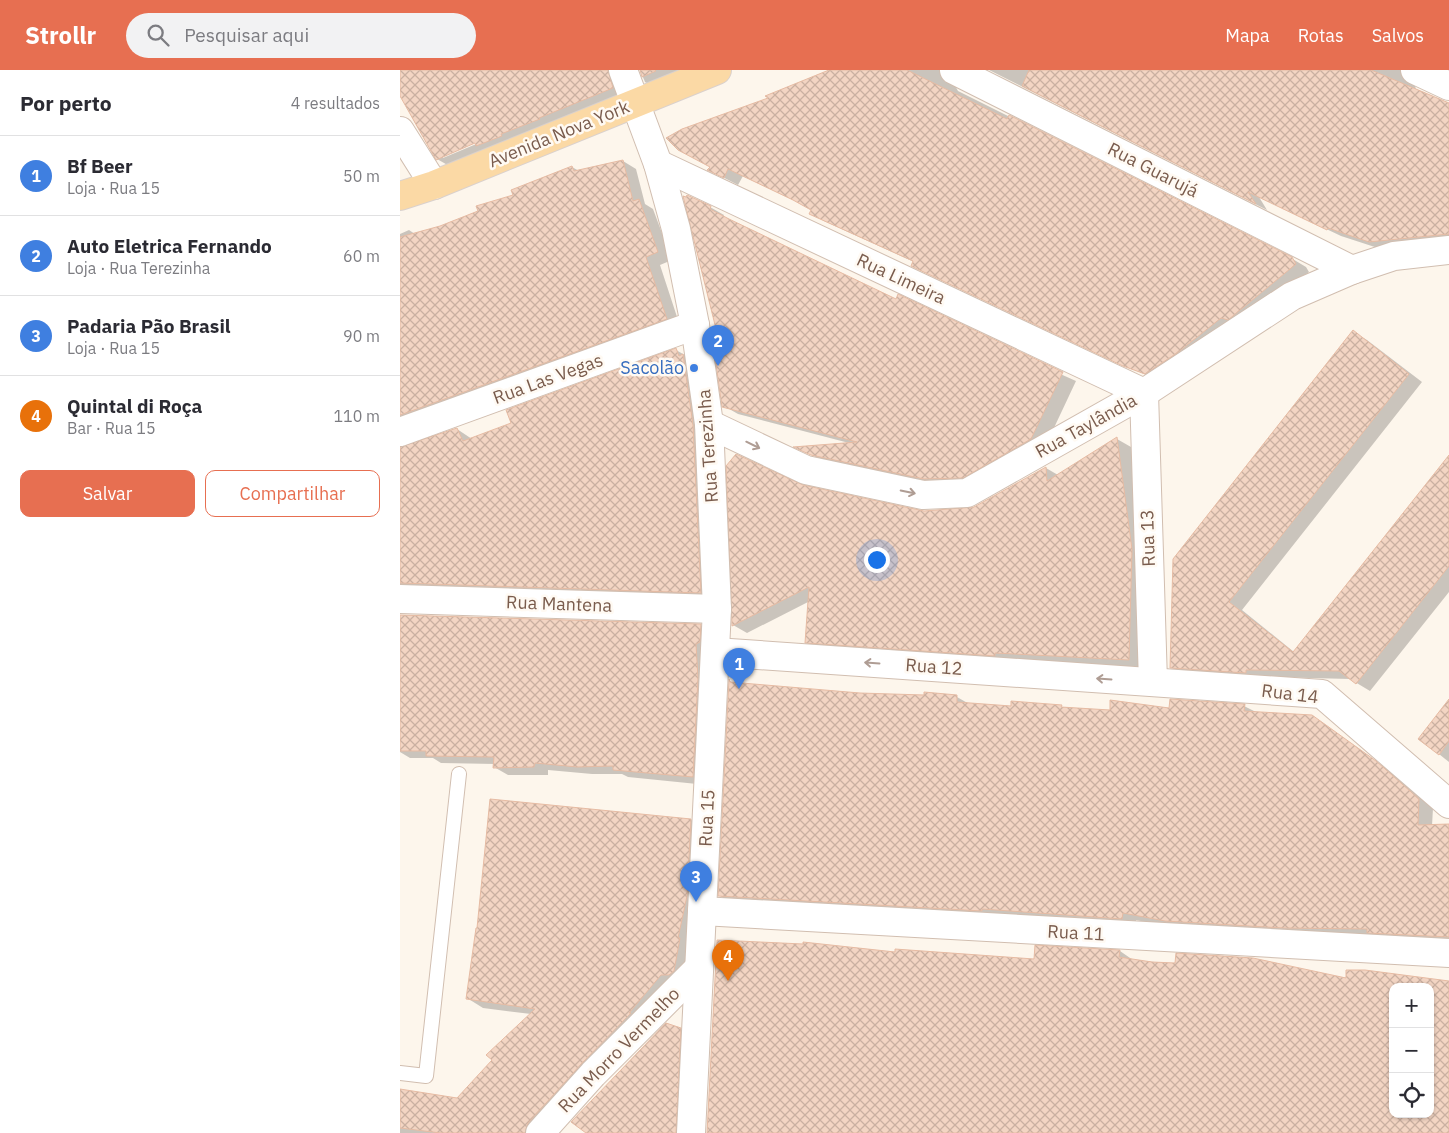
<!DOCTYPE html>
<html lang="pt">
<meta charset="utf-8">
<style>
:root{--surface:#fff;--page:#f2f2f3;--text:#2b2b33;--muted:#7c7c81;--line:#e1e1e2;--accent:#e76f51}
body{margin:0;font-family:"IBM Plex Sans",sans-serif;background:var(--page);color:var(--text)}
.controls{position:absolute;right:15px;bottom:15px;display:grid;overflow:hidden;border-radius:10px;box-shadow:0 1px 4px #0004}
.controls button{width:45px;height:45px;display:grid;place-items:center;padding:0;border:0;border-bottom:1px solid var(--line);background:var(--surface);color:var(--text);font:25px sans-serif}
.you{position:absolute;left:476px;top:489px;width:18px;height:18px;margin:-12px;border:4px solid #fff;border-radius:50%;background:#1a73e8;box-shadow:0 0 0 8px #1a73e833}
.badge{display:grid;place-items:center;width:32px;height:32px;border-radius:50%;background:var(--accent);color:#fff;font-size:16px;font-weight:700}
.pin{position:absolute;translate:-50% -41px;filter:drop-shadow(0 1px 2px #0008)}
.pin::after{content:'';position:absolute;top:26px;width:18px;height:15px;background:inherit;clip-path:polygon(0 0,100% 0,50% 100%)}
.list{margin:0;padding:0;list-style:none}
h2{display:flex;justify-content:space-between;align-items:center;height:65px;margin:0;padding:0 20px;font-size:21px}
h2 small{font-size:16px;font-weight:400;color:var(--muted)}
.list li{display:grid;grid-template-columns:32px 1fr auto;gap:15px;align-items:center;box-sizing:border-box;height:80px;padding:0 20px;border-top:1px solid var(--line)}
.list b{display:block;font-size:19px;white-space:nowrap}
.list p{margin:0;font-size:16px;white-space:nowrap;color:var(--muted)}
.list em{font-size:16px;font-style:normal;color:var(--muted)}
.actions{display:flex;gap:10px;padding:15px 20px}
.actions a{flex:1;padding:11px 0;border:1px solid var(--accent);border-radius:10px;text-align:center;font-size:18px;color:var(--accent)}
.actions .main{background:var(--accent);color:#fff}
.icon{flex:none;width:28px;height:28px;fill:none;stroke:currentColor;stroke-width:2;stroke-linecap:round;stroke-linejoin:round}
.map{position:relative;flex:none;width:1049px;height:1063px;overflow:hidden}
header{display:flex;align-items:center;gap:30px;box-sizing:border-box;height:70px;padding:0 25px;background:var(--accent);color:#fff}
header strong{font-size:24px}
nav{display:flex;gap:28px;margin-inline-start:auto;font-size:18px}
.search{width:350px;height:45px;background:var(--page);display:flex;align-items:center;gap:12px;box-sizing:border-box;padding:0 18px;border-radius:28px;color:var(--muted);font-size:19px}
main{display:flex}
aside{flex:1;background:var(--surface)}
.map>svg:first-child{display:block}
.shadow{fill:#0003;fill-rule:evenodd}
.building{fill:url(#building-cross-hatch);stroke:#e6bba3;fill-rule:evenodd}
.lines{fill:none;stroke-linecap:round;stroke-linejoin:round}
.service-casing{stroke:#d1beb0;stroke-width:16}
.minor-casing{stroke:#d1beb0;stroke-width:30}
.tertiary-casing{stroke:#d1beb0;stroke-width:30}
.primary-casing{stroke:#dad1cd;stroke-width:30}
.service{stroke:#fff;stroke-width:14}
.minor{stroke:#fff;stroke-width:28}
.tertiary{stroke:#fff;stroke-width:28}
.primary{stroke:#fbd9a5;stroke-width:28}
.oneway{stroke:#af9d94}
.shop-dot{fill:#3f7fe0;stroke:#fffaf3;stroke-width:2}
.labels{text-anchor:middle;stroke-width:5;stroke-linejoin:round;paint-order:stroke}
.street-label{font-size:18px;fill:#7a5c4d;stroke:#fffaf3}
.shop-label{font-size:18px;fill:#366cbe;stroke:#fffaf3;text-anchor:end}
</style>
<header>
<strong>Strollr</strong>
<div class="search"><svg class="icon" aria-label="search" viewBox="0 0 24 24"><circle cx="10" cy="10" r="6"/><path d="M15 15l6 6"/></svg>Pesquisar aqui</div>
<nav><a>Mapa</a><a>Rotas</a><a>Salvos</a></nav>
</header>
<main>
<aside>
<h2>Por perto<small>4 resultados</small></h2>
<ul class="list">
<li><span class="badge" style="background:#3f7fe0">1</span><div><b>Bf Beer</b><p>Loja · Rua 15</p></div><em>50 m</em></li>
<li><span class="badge" style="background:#3f7fe0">2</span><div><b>Auto Eletrica Fernando</b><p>Loja · Rua Terezinha</p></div><em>60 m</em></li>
<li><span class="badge" style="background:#3f7fe0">3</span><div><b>Padaria Pão Brasil</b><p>Loja · Rua 15</p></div><em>90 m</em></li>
<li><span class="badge" style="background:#e8710a">4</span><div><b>Quintal di Roça</b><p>Bar · Rua 15</p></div><em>110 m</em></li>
</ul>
<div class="actions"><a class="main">Salvar</a><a>Compartilhar</a></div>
</aside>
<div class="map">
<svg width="1049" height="1063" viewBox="0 0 1049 1063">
<defs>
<pattern id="building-cross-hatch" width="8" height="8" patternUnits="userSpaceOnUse" patternTransform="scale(1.25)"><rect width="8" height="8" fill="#f3d5c3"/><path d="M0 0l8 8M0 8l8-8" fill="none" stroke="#cab0a1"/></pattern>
</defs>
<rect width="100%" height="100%" fill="#fdf6ec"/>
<g class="shadow">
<path d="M0 0H224L226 26 51 97 37 89 15 53 0 23ZM80 69 81 72 43 88V85Z"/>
<polygon points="240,0 307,0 259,20 245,12"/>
<polygon points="432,0 555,0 552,10 558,21 891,188 906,197 909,202 842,257 759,311 526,203 513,196 514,192 424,151 411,143 412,140 408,137 343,106 338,115 309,100 371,28"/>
<polygon points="589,0 1016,0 1013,10 1016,19 1049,34 1049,173 984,180 941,166 859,127 867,140"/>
<polygon points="223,91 236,99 245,134 253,139 272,190 260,195 280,256 0,363 0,164 9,160 15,164 41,157 114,126 172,97 179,101"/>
<polygon points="285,128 310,137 324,145 323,147 497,231 676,311 645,377 577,415 539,417 426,392 398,378 449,373 338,344 324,336 320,272"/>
<polygon points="953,262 967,270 1022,312 842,540 894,582 1049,386 1049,522 970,621 950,609 785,605 771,597"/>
<polygon points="276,280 290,288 314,530 0,530 0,378 57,359 72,369 113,353"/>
<polygon points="717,369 731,377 745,487 742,598 420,580 406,572 410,531 347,563 333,555 402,416 524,442 575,438 646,398 658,405"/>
<polygon points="0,545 300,555 314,563 307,715 228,707 222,704 192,704 148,700 148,705 108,705 94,697 95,694 41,693 33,688 10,688 0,682"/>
<polygon points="330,611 335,614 460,624 557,627 571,635 612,637 661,637 711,641 844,636 858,643 911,646 990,701 1033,738 1032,756 1049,755 1049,874 780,859 736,850 736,856 333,834 320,826"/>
<polygon points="1049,631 1049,692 1020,669"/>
<polygon points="291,750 307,759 290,910 144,1063 0,1063 0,1021 58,1029 94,990 131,944 83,938 67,928"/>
<path d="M720 881 733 890 947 910 1049 912V1063H308L496 884 635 891ZM993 917H1030V1044H993Z"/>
<polygon points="280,959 294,967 289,1063 194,1063"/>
</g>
<g class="building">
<polygon points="0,0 208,0 213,18 139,48 140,49 101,64 102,66 76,76 75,73 36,90 0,26"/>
<polygon points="240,0 255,0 256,1 242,7"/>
<polygon points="429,0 507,0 607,49 609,45 892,187 896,194 828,250 821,248 777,283 745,304 723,296 511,196 513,191 409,144 411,140 393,130 328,99 324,108 307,100 310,97 278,80 266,68 282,59 368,28 365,26"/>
<polygon points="629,0 971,0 1049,33 1049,164 969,172 928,158 927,160 848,122 856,134 622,16"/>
<polygon points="223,90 233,131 239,129 258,182 246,187 267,249 0,345 0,167 40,156 78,141 76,136 113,125 111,120 172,96 174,101"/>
<polygon points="287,125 311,136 310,139 329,149 496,229 498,224 663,302 631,369 563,408 524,409 411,385 393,377 457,372 322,337 313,273 319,271 283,126 286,127"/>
<polygon points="953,260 1009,304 829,532 893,582 1049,385 1049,496 956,614 939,601 846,600 846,603 770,598 773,489"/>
<polygon points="276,278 279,286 283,284 293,355 301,523 0,513 0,377 57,358 63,371 111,353 106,340"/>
<polygon points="717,367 732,479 729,590 595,583 595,586 405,573 409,517 332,556 326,396 336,384 403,415 524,441 574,437 646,397 647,411"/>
<polygon points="0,545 301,554 300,572 296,574 298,608 293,707 213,700 213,696 177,697 135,693 134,697 93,698 94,687 26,686 26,681 0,681"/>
<polygon points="329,609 330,612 460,623 524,625 524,622 557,625 557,632 611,636 611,631 662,635 661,637 710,640 710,630 769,638 770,629 845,634 844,641 912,645 976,691 1019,729 1018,755 1049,754 1049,867 967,863 967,859 883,858 765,851 723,843 722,849 582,839 582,841 318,826"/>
<polygon points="1049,629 1049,671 1039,685 1018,669"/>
<polygon points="90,729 291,749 287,826 278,868 280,868 274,901 269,905 261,905 229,943 231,943 182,993 128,1053 125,1063 41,1063 0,1058 0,1019 57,1028 92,990 86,985 135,939 66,929 76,858 77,858"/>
<path d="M317 870 403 874V872L495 882V879L634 889 635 875 720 880 719 887 752 892 775 893 776 883 853 888 946 908V900H965L1049 911V1063H307ZM993 917H1030V1044H993Z"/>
<polygon points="266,953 281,958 276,1063 186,1063 171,1052"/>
</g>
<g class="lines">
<defs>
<polyline id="service" points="0,1003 26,1006 59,704"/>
<g id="minor">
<polyline points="554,0 952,200"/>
<polyline points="1015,0 1049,16"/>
<polyline points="0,61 34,115"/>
<polyline points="258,94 744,323"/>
<polyline points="744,323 753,612"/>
<polyline points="309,354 406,400 523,425 567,423 744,323 892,226 952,200 994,186 1049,180"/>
<polyline points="0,362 295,255"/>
<polyline points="0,529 317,539"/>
<polyline points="315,582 922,624 1049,734"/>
</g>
<g id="tertiary">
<polyline points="223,0 258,94 276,159 295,255 309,354 317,539 291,1063"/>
<polyline points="302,841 1049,883"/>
<polyline points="140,1063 193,1004 299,898"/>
</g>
<polyline id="primary" points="0,126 34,115 317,0"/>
</defs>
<use href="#service" class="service-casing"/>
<use href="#minor" class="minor-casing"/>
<use href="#tertiary" class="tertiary-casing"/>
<use href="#primary" class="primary-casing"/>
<use href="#service" class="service"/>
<use href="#minor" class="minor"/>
<use href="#tertiary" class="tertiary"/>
<use href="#primary" class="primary"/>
</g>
<defs><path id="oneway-shaft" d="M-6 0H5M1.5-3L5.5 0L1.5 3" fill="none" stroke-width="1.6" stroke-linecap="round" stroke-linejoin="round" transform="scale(1.25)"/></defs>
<g class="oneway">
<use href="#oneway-shaft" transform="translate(353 375) rotate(26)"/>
<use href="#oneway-shaft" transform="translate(508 422) rotate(12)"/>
<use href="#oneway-shaft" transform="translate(472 593) rotate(-176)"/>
<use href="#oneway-shaft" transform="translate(704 609) rotate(-176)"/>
</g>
<circle class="shop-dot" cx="294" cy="298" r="5"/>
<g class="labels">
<g class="street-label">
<text transform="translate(159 64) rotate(-22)" y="6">Avenida Nova York</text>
<text transform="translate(753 100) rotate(27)" y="6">Rua Guarujá</text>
<text transform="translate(501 209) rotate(25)" y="6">Rua Limeira</text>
<text transform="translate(148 309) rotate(-20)" y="6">Rua Las Vegas</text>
<text transform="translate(686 356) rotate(-29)" y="6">Rua Taylândia</text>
<text transform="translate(308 376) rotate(-94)" y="6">Rua Terezinha</text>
<text transform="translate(748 468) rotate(-92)" y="6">Rua 13</text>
<text transform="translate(159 534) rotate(2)" y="6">Rua Mantena</text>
<text transform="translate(534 597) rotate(4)" y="6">Rua 12</text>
<text transform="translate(890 624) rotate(7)" y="6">Rua 14</text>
<text transform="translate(307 748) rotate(-87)" y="6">Rua 15</text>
<text transform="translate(676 863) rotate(3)" y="6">Rua 11</text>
<text transform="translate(219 980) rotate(-46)" y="6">Rua Morro Vermelho</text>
</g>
<g class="shop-label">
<text x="284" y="304">Sacolão</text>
</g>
</g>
</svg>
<div class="controls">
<button>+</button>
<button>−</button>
<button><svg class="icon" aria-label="locate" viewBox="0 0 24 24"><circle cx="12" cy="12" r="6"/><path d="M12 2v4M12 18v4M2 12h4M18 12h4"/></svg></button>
</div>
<div class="you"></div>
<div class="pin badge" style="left:339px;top:619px;background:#3f7fe0">1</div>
<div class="pin badge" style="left:318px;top:296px;background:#3f7fe0">2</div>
<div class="pin badge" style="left:296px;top:832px;background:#3f7fe0">3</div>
<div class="pin badge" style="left:328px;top:911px;background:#e8710a">4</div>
</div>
</main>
